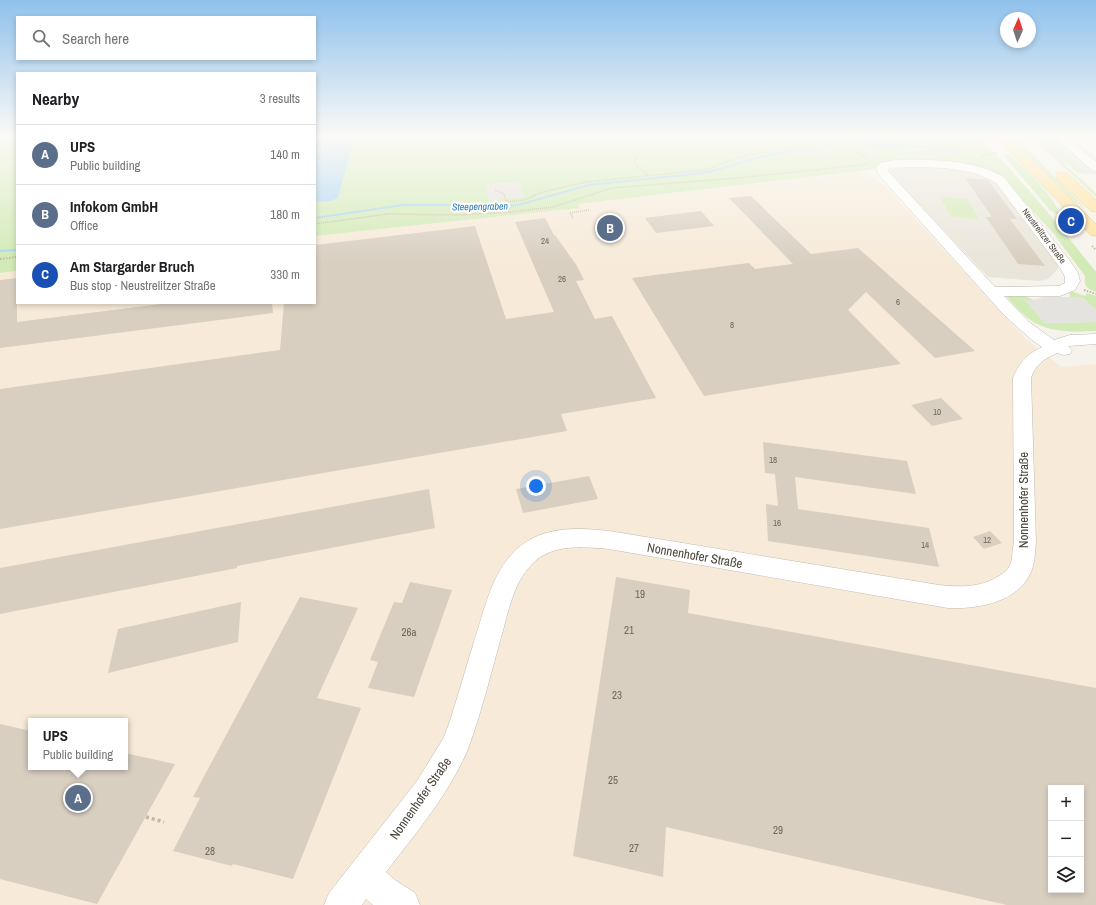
<!DOCTYPE html>
<meta charset="utf-8">
<style>
:root{--surface:#fff;--page:#f2f2f2;--text:#202124;--muted:#757577;--line:#e0e0e0;--accent:#fc3f1d}
body{margin:0;font-family:"Archivo Narrow",sans-serif;background:var(--page);color:var(--text)}
.controls{position:absolute;right:12px;bottom:12px;display:grid;overflow:hidden;border-radius:0px;box-shadow:0 2px 6px #0003}
.controls button{width:36px;height:36px;display:grid;place-items:center;padding:0;border:0;border-bottom:1px solid var(--line);background:var(--surface);color:var(--text);font:20px sans-serif}
.compass{position:absolute;left:1000px;top:12px;width:36px;height:36px;border-radius:50%;background:var(--surface);box-shadow:0 2px 6px #0003;rotate:3deg}
.you{position:absolute;left:536px;top:486px;width:14px;height:14px;margin:-10px;border:3px solid #fff;border-radius:50%;background:#1a73e8;box-shadow:0 0 0 6px #1a73e833}
.badge{display:grid;place-items:center;width:26px;height:26px;border-radius:50%;background:var(--accent);color:#fff;font-size:13px;font-weight:700}
.pin{position:absolute;translate:-50% -50%;border:2px solid #fff;box-shadow:0 1px 4px #0006}
.popup{position:absolute;left:28px;top:718px;width:100px;height:52px;box-sizing:border-box;display:grid;place-content:center;border-radius:0px;background:var(--surface);filter:drop-shadow(0 1px 3px #0005);font-size:13px;white-space:nowrap;color:var(--muted)}
.popup b{font-size:15px;color:var(--text)}
.popup::after{content:'';position:absolute;left:50%;top:100%;margin-left:-8px;border:8px solid transparent;border-top-color:var(--surface)}
.list{margin:0;padding:0;list-style:none}
h2{display:flex;justify-content:space-between;align-items:center;height:52px;margin:0;padding:0 16px;font-size:17px}
h2 small{font-size:13px;font-weight:400;color:var(--muted)}
.list li{display:grid;grid-template-columns:26px 1fr auto;gap:12px;align-items:center;box-sizing:border-box;height:60px;padding:0 16px;border-top:1px solid var(--line)}
.list b{display:block;font-size:15px;white-space:nowrap}
.list p{margin:0;font-size:13px;white-space:nowrap;color:var(--muted)}
.list em{font-size:13px;font-style:normal;color:var(--muted)}
.icon{flex:none;width:22px;height:22px;fill:none;stroke:currentColor;stroke-width:2;stroke-linecap:round;stroke-linejoin:round}
.map{position:relative;flex:none;width:1096px;height:905px;overflow:hidden}
.search{position:absolute;background:var(--surface);box-shadow:0 2px 6px #0003;left:16px;top:16px;width:300px;height:44px;display:flex;align-items:center;gap:10px;box-sizing:border-box;padding:0 14px;border-radius:0px;color:var(--muted);font-size:15px}
.panel{position:absolute;background:var(--surface);box-shadow:0 2px 6px #0003;left:16px;top:72px;width:300px;height:232px;border-radius:0px}
.map>svg:first-child{display:block}
.residential{fill:#eae5da}
.commercial{fill:#f7ead8;fill-rule:evenodd}
.industrial{fill:#e6e2dd}
.green{fill:#d2eab5;fill-rule:evenodd}
.parking{fill:#e5e3e0}
.water{fill:#a9d4f2}
.lines{fill:none;stroke-linecap:round;stroke-linejoin:round}
.stream{fill:#a9d4f2;fill-rule:evenodd}
.building{fill:#d8cfc1;fill-rule:evenodd}
.minor-casing{stroke:#c2bbae;stroke-width:1}
.major-casing{stroke:#e6c16a;stroke-width:1}
.path-far2{stroke:#c4b79f;stroke-width:1.5;stroke-dasharray:1 1;stroke-linecap:butt}
.path-far1{stroke:#c4b79f;stroke-width:2;stroke-dasharray:1.5 1.5;stroke-linecap:butt}
.path{stroke:#c4b79f;stroke-width:3.5;stroke-dasharray:3 3;stroke-linecap:butt}
.minor{fill:#fff;fill-rule:evenodd}
.major{fill:#ffe39c;fill-rule:evenodd}
.labels{text-anchor:middle;stroke-width:4;stroke-linejoin:round;paint-order:stroke}
.far-street-label{font-size:9px;fill:#4b4439;stroke:#fff}
.number-label{font-size:9px;fill:#6e675b}
.far-water-label{font-size:10px;font-style:italic;fill:#2e7ab2;stroke:#fff}
.near-number-label{font-size:11px;fill:#6e675b}
.near-street-label{font-size:13px;fill:#4b4439;stroke:#fff}
</style>
<div class="map">
<svg width="1096" height="905" viewBox="0 0 1096 905">
<rect width="100%" height="100%" fill="#f6f3ec"/>
<polygon class="residential" points="906,165 961,169 982,174 995,180 1060,264 1057,270 1048,279 1040,281 988,277 890,174 890,168"/>
<path class="commercial" d="M859 172 884 185 1026 339 1061 367 1096 364V905H0V273L17 271V303H315V236L578 208 577 204ZM31 721H125V767H31ZM1051 788H1081V890H1051Z"/>
<polygon class="industrial" points="519,182 524,197 489,200 485,185"/>
<g class="green">
<polygon points="0,135 17,135 17,271 0,273"/>
<path d="M315 135H976C1020 176 1058 225 1096 272V292C1086 288 1084 287 1085 276L1053 233 1004 180 948 165 877 169 577 204 579 208 315 236ZM519 182 524 197 489 200 485 185Z"/>
<polygon points="1007,135 1012,135 1016,138 1096,219 1085,208 1075,202"/>
<polygon points="1029,135 1032,135 1096,193 1096,197"/>
<polygon points="1036,135 1045,135 1089,174 1078,173"/>
<path d="M1003 155H1011C1023 168 1056 197 1059 214H1056L1050 210Z"/>
<polygon points="940,197 967,199 979,219 951,216"/>
<polygon points="1071,291 1085,296 1087,293 1096,296 1096,310 1082,297 1070,297 1069,292"/>
<path d="M1020 294 1034 300H1025L1045 323 1096 322V331C1075 332 1047 333 1029 319 1020 312 1012 303 1005 295Z"/>
</g>
<g class="parking">
<polygon points="1045,135 1056,136 1096,170 1096,174 1089,174"/>
<polygon points="1060,135 1069,135 1096,157 1096,165"/>
<polygon points="1043,297 1082,297 1096,310 1096,322 1045,323 1025,300 1034,300"/>
</g>
<g class="water">
<polygon points="315,135 355,135 338,198 331,201 315,202"/>
<path d="M867 136 883 137 910 145C893 151 871 147 854 142L856 138Z"/>
</g>
<g class="lines">
<g class="stream">
<polygon points="839,141 854,141 856,142 854,143 839,143 817,151 791,152 761,158 713,172 694,175 589,186 518,206 488,208 458,206 403,206 315,219 315,217 403,204 458,204 488,206 518,204 589,184 694,173 713,170 760,156 791,150 817,149"/>
<polygon points="910,144 957,151 959,152 957,153 909,146 909,144"/>
<polygon points="17,249 17,251 0,252 0,250"/>
</g>
</g>
<g class="building">
<polygon points="965,178 988,180 1017,219 1010,219 1045,266 1018,264 986,217 994,217 992,217"/>
<polygon points="751,196 811,254 858,248 975,351 935,358 866,292 848,310 901,364 704,396 632,278 749,263 755,269 793,264 729,198"/>
<polygon points="701,211 714,226 656,233 645,218"/>
<polygon points="545,218 554,235 555,235 577,266 584,280 576,281 595,319 612,316 656,398 561,414 567,431 0,529 0,389 280,350 284,303 315,303 315,245 475,226 506,319 554,312 515,222"/>
<polygon points="17,278 17,322 169,303 272,303 273,313 0,348 0,280"/>
<polygon points="941,398 963,419 932,426 911,405"/>
<polygon points="763,442 907,461 916,494 795,477 798,509 929,528 939,567 768,541 766,504 778,506 775,474 765,473"/>
<polygon points="589,476 598,499 523,513 516,489"/>
<polygon points="429,489 435,528 237,566 237,568 0,614 0,568"/>
<polygon points="990,531 1002,543 984,549 973,537"/>
<path d="M616 577 690 590 688 613 1096 688V905H1007L666 827 663 877 573 856ZM1051 788H1081V890H1051Z"/>
<polygon points="410,582 452,590 414,697 368,688 378,662 370,660 394,602 402,603"/>
<polygon points="300,597 358,608 317,698 361,708 293,879 233,864 232,866 173,851 200,798 193,797"/>
<polygon points="241,602 238,642 108,673 118,629"/>
<polygon points="0,724 31,731 31,767 125,767 125,753 175,764 97,904 0,879"/>
</g>
<g class="lines">
<defs>
<g id="minor">
<polygon points="1052,135 1063,135 1096,162 1096,171 1092,170"/>
<path d="M895 160C930 159 973 159 1004 177L1070 261 1078 273 1080 281 1075 290 1060 296H1004L1029 322 1054 340 1070 335 1096 334V344L1068 346 1072 350 1070 354 1064 355 1057 353C1044 359 1035 365 1031 378L1036 542C1035 552 1035 563 1031 572 1017 603 978 609 948 608L609 549C582 547 553 543 532 564 512 584 508 615 500 641 490 677 481 714 468 749 449 794 416 833 386 872L395 880 415 893 420 905H373L366 899 362 905H324L329 893 417 781 443 739 449 724C457 698 465 672 473 645 485 610 492 564 526 542 551 526 581 528 609 531L939 585C960 587 979 588 997 577 1001 575 1007 571 1009 567 1013 560 1012 550 1014 542L1013 378C1019 363 1027 354 1042 347L1032 340 1004 315 878 174 876 168 880 163ZM921 167C946 168 974 169 996 183L1061 269 1065 277V283L1059 286 995 287 888 171V168Z"/>
</g>
<g id="major">
<polygon points="994,135 1006,135 1096,224 1096,236 1091,235"/>
<polygon points="1062,172 1067,173 1096,200 1096,212 1091,211 1057,179 1056,176 1057,173"/>
</g>
</defs>
<use href="#minor" class="minor-casing"/>
<use href="#major" class="major-casing"/>
<g class="path-far2">
<polyline points="620,135 637,159 634,161 638,167 647,174 645,176"/>
<polyline points="888,135 904,140 960,149"/>
<polyline points="953,135 961,150"/>
<polyline points="1033,135 1065,163"/>
<polyline points="1080,135 1096,136"/>
<polyline points="839,138 846,146 870,161"/>
<polyline points="959,143 992,153"/>
<polyline points="981,156 998,153"/>
<polyline points="495,190 504,194 510,212"/>
<polyline points="506,202 524,200 543,192 586,182 705,170 743,156 812,145 849,135"/>
<polyline points="573,218 570,213 589,210"/>
<polyline points="315,224 387,214 461,215 510,212 553,207 612,188 738,178 869,164"/>
</g>
<g class="path-far1">
<polyline points="1092,246 1096,250"/>
<polyline points="0,259 17,257"/>
<polyline points="1084,290 1096,294"/>
</g>
<polyline class="path" points="146,817 164,822"/>
<use href="#minor" class="minor"/>
<use href="#major" class="major"/>
</g>
<linearGradient id="sky" x2="0" y2="1"><stop stop-color="#8fc1ec"/><stop offset="0.52" stop-color="#fbfaf6"/><stop offset="1" stop-color="#fbfaf6" stop-opacity="0"/></linearGradient>
<rect width="1096" height="262" fill="url(#sky)"/>
<g class="labels">
<g class="far-street-label">
<text transform="translate(1044 236) rotate(53)" y="3">Neustrelitzer Straße</text>
</g>
<g class="number-label">
<text x="545" y="244">24</text>
<text x="562" y="282">26</text>
<text x="898" y="305">6</text>
<text x="732" y="328">8</text>
<text x="937" y="415">10</text>
<text x="773" y="463">18</text>
<text x="777" y="526">16</text>
<text x="987" y="543">12</text>
<text x="925" y="548">14</text>
</g>
<g class="far-water-label">
<text transform="translate(480 206) rotate(-1)" y="4">Steepengraben</text>
</g>
<g class="near-number-label">
<text x="640" y="598">19</text>
<text x="629" y="634">21</text>
<text x="409" y="636">26a</text>
<text x="617" y="699">23</text>
<text x="613" y="784">25</text>
<text x="778" y="834">29</text>
<text x="634" y="852">27</text>
<text x="210" y="855">28</text>
</g>
<g class="near-street-label">
<text transform="translate(1023 500) rotate(-90)" y="5">Nonnenhofer Straße</text>
<text transform="translate(695 555) rotate(10)" y="5">Nonnenhofer Straße</text>
<text transform="translate(420 798) rotate(-55)" y="5">Nonnenhofer Straße</text>
</g>
</g>
</svg>
<div class="controls">
<button>+</button>
<button>−</button>
<button><svg class="icon" aria-label="layers" viewBox="0 0 24 24"><path d="M12 4l9 5-9 5-9-5zM3 14l9 5 9-5"/></svg></button>
</div>
<svg class="compass" viewBox="-18 -18 36 36"><path d="M0-13l5 13h-10z" fill="#e53935"/><path d="M0 13l5-13h-10z" fill="#757577"/></svg>
<div class="you"></div>
<div class="pin badge" style="left:78px;top:798px;background:#5c6f8a">A</div>
<div class="popup"><b>UPS</b>Public building</div>
<div class="pin badge" style="left:610px;top:228px;background:#5c6f8a">B</div>
<div class="pin badge" style="left:1071px;top:221px;background:#1a4fb4">C</div>
<div class="search"><svg class="icon" aria-label="search" viewBox="0 0 24 24"><circle cx="10" cy="10" r="6"/><path d="M15 15l6 6"/></svg>Search here</div>
<section class="panel">
<h2>Nearby<small>3 results</small></h2>
<ul class="list">
<li><span class="badge" style="background:#5c6f8a">A</span><div><b>UPS</b><p>Public building</p></div><em>140 m</em></li>
<li><span class="badge" style="background:#5c6f8a">B</span><div><b>Infokom GmbH</b><p>Office</p></div><em>180 m</em></li>
<li><span class="badge" style="background:#1a4fb4">C</span><div><b>Am Stargarder Bruch</b><p>Bus stop · Neustrelitzer Straße</p></div><em>330 m</em></li>
</ul>
</section>
</div>
